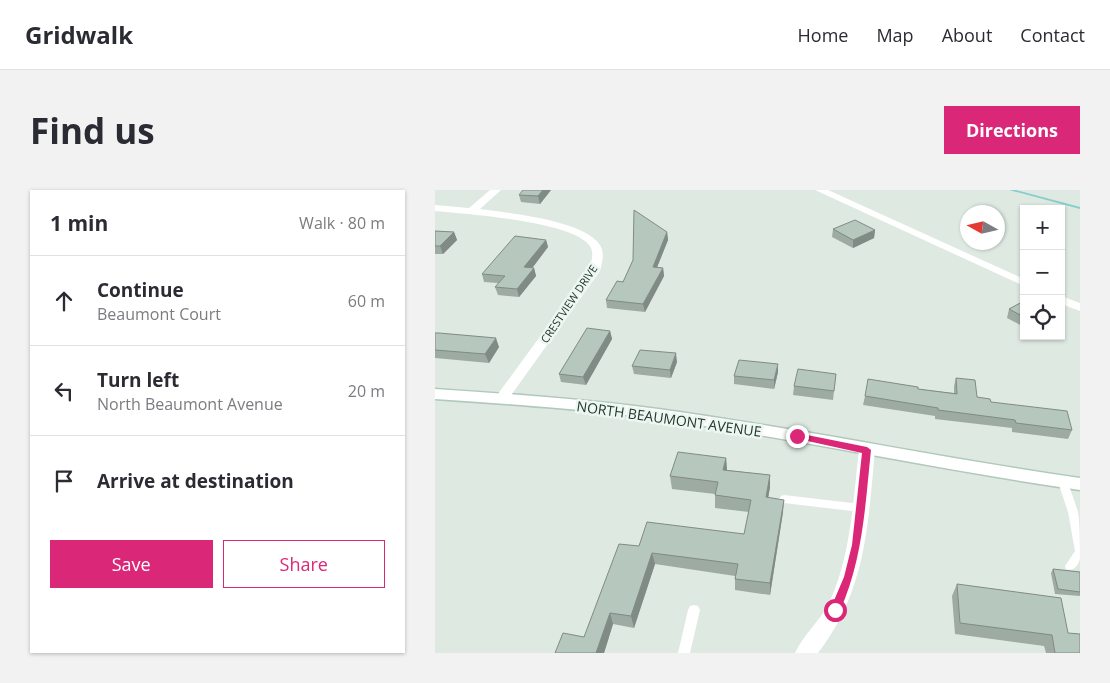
<!DOCTYPE html>
<meta charset="utf-8">
<style>
:root{--surface:#fff;--page:#f2f2f3;--text:#2b2b33;--muted:#7c7c81;--line:#e1e1e2;--accent:#db2777}
body{margin:0;font-family:"Open Sans",sans-serif;background:var(--page);color:var(--text)}
.controls{position:absolute;right:15px;top:15px;display:grid;overflow:hidden;border-radius:0px;box-shadow:0 1px 4px #0004}
.controls button{width:45px;height:45px;display:grid;place-items:center;padding:0;border:0;border-bottom:1px solid var(--line);background:var(--surface);color:var(--text);font:25px sans-serif}
.compass{position:absolute;left:525px;top:15px;width:45px;height:45px;border-radius:50%;background:var(--surface);box-shadow:0 1px 4px #0004;rotate:278deg}
.stop{position:absolute;width:15px;height:15px;margin:-11px;border:4px solid #db2777;border-radius:50%;background:#fff}
.stop.end{background:#db2777;border-color:#fff;box-shadow:0 1px 5px #0008}
.list{margin:0;padding:0;list-style:none}
h2{display:flex;justify-content:space-between;align-items:center;height:65px;margin:0;padding:0 20px;font-size:21px}
h2 small{font-size:16px;font-weight:400;color:var(--muted)}
.list li{display:grid;grid-template-columns:32px 1fr auto;gap:15px;align-items:center;box-sizing:border-box;height:90px;padding:0 20px;border-top:1px solid var(--line)}
.list b{display:block;font-size:19px;white-space:nowrap}
.list p{margin:0;font-size:16px;white-space:nowrap;color:var(--muted)}
.list em{font-size:16px;font-style:normal;color:var(--muted)}
.actions{display:flex;gap:10px;padding:15px 20px}
.actions a{flex:1;padding:11px 0;border:1px solid var(--accent);border-radius:0px;text-align:center;font-size:18px;color:var(--accent)}
.actions .main{background:var(--accent);color:#fff}
.icon{flex:none;width:28px;height:28px;fill:none;stroke:currentColor;stroke-width:2;stroke-linecap:round;stroke-linejoin:round}
.map{position:relative;flex:none;width:645px;height:463px;overflow:hidden;border-radius:0px}
header{display:flex;align-items:center;gap:30px;box-sizing:border-box;height:70px;padding:0 25px;background:var(--surface);border-bottom:1px solid var(--line)}
header strong{font-size:24px}
nav{display:flex;gap:28px;margin-inline-start:auto;font-size:18px}
.intro{display:flex;align-items:center;justify-content:space-between;box-sizing:border-box;height:120px;padding:0 30px}
h1{margin:0;font-size:35px}
.button{padding:12px 22px;border-radius:0px;background:var(--accent);color:#fff;font-size:18px;font-weight:700}
main{display:flex;gap:30px;padding:0 30px}
aside{flex:1;background:var(--surface);border-radius:0px;box-shadow:0 1px 4px #0004}
.map>svg:first-child{display:block}
.lines{fill:none;stroke-linecap:round;stroke-linejoin:round}
.stream{fill:#86cecc;fill-rule:evenodd}
.secondary-casing{stroke:#b1c9bc;stroke-width:3}
.lane{fill:#fff;fill-rule:evenodd}
.street{fill:#fff;fill-rule:evenodd}
.secondary{fill:#fff;fill-rule:evenodd}
.wall{fill:#9daba3}
.shaded-wall{fill:#7f8b84}
.building{fill:#b6c7bd;stroke:#7f8b84}
.route{fill:#db2777}
.labels{text-anchor:middle;stroke-width:5;stroke-linejoin:round;paint-order:stroke}
.far-street-label{font-size:11px;fill:#20382d;stroke:#eef6f1}
.street-label{font-size:14px;fill:#20382d;stroke:#eef6f1}
</style>
<header>
<strong>Gridwalk</strong>
<nav><a>Home</a><a>Map</a><a>About</a><a>Contact</a></nav>
</header>
<div class="intro"><h1>Find us</h1><a class="button">Directions</a></div>
<main>
<aside>
<h2>1 min<small>Walk · 80 m</small></h2>
<ul class="list">
<li><svg class="icon" aria-label="ahead" viewBox="0 0 24 24"><path d="M12 20V5M6 11l6-6 6 6"/></svg><div><b>Continue</b><p>Beaumont Court</p></div><em>60 m</em></li>
<li><svg class="icon" aria-label="left" viewBox="0 0 24 24"><path d="M17 20v-9H6M10 6l-5 5 5 5"/></svg><div><b>Turn left</b><p>North Beaumont Avenue</p></div><em>20 m</em></li>
<li><svg class="icon" aria-label="arrive" viewBox="0 0 24 24"><path d="M6 21V4h12l-3 4 3 4H6"/></svg><div><b>Arrive at destination</b></div></li>
</ul>
<div class="actions"><a class="main">Save</a><a>Share</a></div>
</aside>
<div class="map">
<svg width="645" height="463" viewBox="0 0 645 463">
<rect width="100%" height="100%" fill="#dee9e2"/>
<g class="lines">
<polygon class="stream" points="574,0 581,0 645,17 645,19"/>
<defs>
<path id="secondary" d="M0 199C74 204 149 209 223 219 364 238 504 268 645 288V300C504 280 364 249 223 229 149 219 74 214 0 209Z"/>
</defs>
<use href="#secondary" class="secondary-casing"/>
<g class="lane">
<path d="M628 288 631 289 633 292C636 302 640 312 643 322 645 332 645 360 645 369 643 376 638 382 631 379L630 376 640 361 633 322 623 292 625 289Z"/>
<polygon points="349,305 425,314 429,315 430,318 429,321 425,322 349,313 346,312 344,309 346,306"/>
<polygon points="259,415 263,416 265,420 255,463 243,463 253,420 255,416"/>
</g>
<g class="street">
<path d="M55 0H66L45 19C73 23 149 30 165 55 170 63 167 73 165 81L72 211H62L60 208 153 81C156 74 159 65 156 58 143 31 29 24 0 21V15L34 18Z"/>
<polygon points="380,0 393,0 589,89 589,96"/>
<polygon points="626,106 645,113 645,121 626,114"/>
<path d="M432 254 438 256 440 260C433 335 431 401 383 463H360C368 445 385 431 394 413 416 366 418 311 424 260L426 256Z"/>
</g>
<use href="#secondary" class="secondary"/>
</g>
<g class="wall">
<polygon points="116,0 105,14 86,12 84,5"/>
<polygon points="398,39 440,40 439,48 418,58 397,47"/>
<polygon points="0,41 19,42 22,50 8,64 0,64"/>
<polygon points="232,42 233,50 222,77 228,78 229,86 210,122 172,118 171,110"/>
<polygon points="111,50 113,57 97,78 99,78 101,86 84,107 63,105 60,97 63,93 49,92 47,84"/>
<polygon points="589,111 589,137 572,128 574,119"/>
<polygon points="175,141 177,149 151,195 126,192 124,184"/>
<polygon points="0,143 64,157 54,173 0,168"/>
<polygon points="242,172 236,188 199,184 197,176"/>
<polygon points="343,174 343,182 339,199 299,194 299,186"/>
<polygon points="401,184 398,210 358,205 359,196"/>
<polygon points="521,188 542,207 637,240 633,249 577,242 577,238 500,229 500,226 428,215 430,206 483,199 519,203 519,196"/>
<polygon points="291,268 292,280 335,285 335,297 333,308 348,322 335,405 300,400 300,386 220,374 199,438 178,434 169,463 120,463 149,447 204,356 309,344 314,322 280,318 280,304 237,299 235,286"/>
<polygon points="618,379 645,382 645,406 620,404 616,383"/>
<polygon points="522,394 633,443 645,463 611,463 609,456 520,444 517,406"/>
</g>
<g class="shaded-wall">
<polygon points="108,0 116,0 105,14 103,6"/>
<polygon points="440,40 439,48 418,58 418,50"/>
<polygon points="19,42 22,50 8,64 5,56"/>
<polygon points="232,42 233,50 219,85 218,77"/>
<polygon points="111,50 113,57 92,85 89,77"/>
<polygon points="99,78 101,86 84,107 82,99"/>
<polygon points="228,78 229,86 210,122 208,114"/>
<polygon points="175,141 177,149 151,195 148,187"/>
<polygon points="61,148 64,157 54,173 50,164"/>
<polygon points="241,163 242,172 236,188 235,180"/>
<polygon points="343,174 343,182 339,199 339,190"/>
<polygon points="291,268 292,280 288,280"/>
<polygon points="335,285 335,297 331,320 331,307"/>
<polygon points="349,310 348,322 335,405 335,393"/>
<polygon points="217,363 220,374 199,438 196,426"/>
<polygon points="175,423 178,434 169,463 161,463"/>
</g>
<g class="building">
<polygon points="88,0 108,0 103,6 84,5"/>
<polygon points="199,20 232,42 218,77 228,78 208,114 171,110 182,91 188,92 198,70"/>
<polygon points="420,30 440,40 418,50 398,39"/>
<polygon points="0,41 19,42 5,56 0,56"/>
<polygon points="80,46 111,50 89,77 99,78 82,99 60,97 70,86 47,84"/>
<polygon points="589,111 589,127 574,119"/>
<polygon points="152,138 175,141 148,187 124,184"/>
<polygon points="0,143 4,143 61,148 50,164 0,160"/>
<polygon points="205,160 241,163 235,180 197,176"/>
<polygon points="304,170 343,174 339,190 299,186"/>
<polygon points="363,179 401,184 399,201 359,196"/>
<polygon points="521,188 540,190 542,207 555,209 556,212 632,221 637,240 581,233 580,230 503,220 503,218 430,206 433,189 483,197 483,199 522,204"/>
<polygon points="243,262 291,268 288,280 335,285 331,307 349,310 335,393 300,389 303,374 217,363 196,426 175,423 161,463 120,463 128,443 149,447 184,354 204,356 212,332 309,344 316,310 280,305 283,292 235,286"/>
<polygon points="618,379 645,382 645,402 623,399"/>
<polygon points="522,394 626,408 633,443 645,444 645,463 620,463 617,445 525,433"/>
</g>
<path class="route" d="M362 243 432 257 436 260C430 317 428 370 404 423L400 424 395 420 409 387 417 355 427 263 359 248 358 246Z"/>
<g class="labels">
<g class="far-street-label">
<text transform="translate(134 114) rotate(-56)" y="4">CRESTVIEW DRIVE</text>
</g>
<g class="street-label">
<text transform="translate(234 229) rotate(8)" y="5">NORTH BEAUMONT AVENUE</text>
</g>
</g>
</svg>
<div class="controls">
<button>+</button>
<button>−</button>
<button><svg class="icon" aria-label="locate" viewBox="0 0 24 24"><circle cx="12" cy="12" r="6"/><path d="M12 2v4M12 18v4M2 12h4M18 12h4"/></svg></button>
</div>
<svg class="compass" viewBox="-18 -18 36 36"><path d="M0-13l5 13h-10z" fill="#e53935"/><path d="M0 13l5-13h-10z" fill="#7c7c81"/></svg>
<div class="stop" style="left:400px;top:420px"></div>
<div class="stop end" style="left:362px;top:246px"></div>
</div>
</main>
